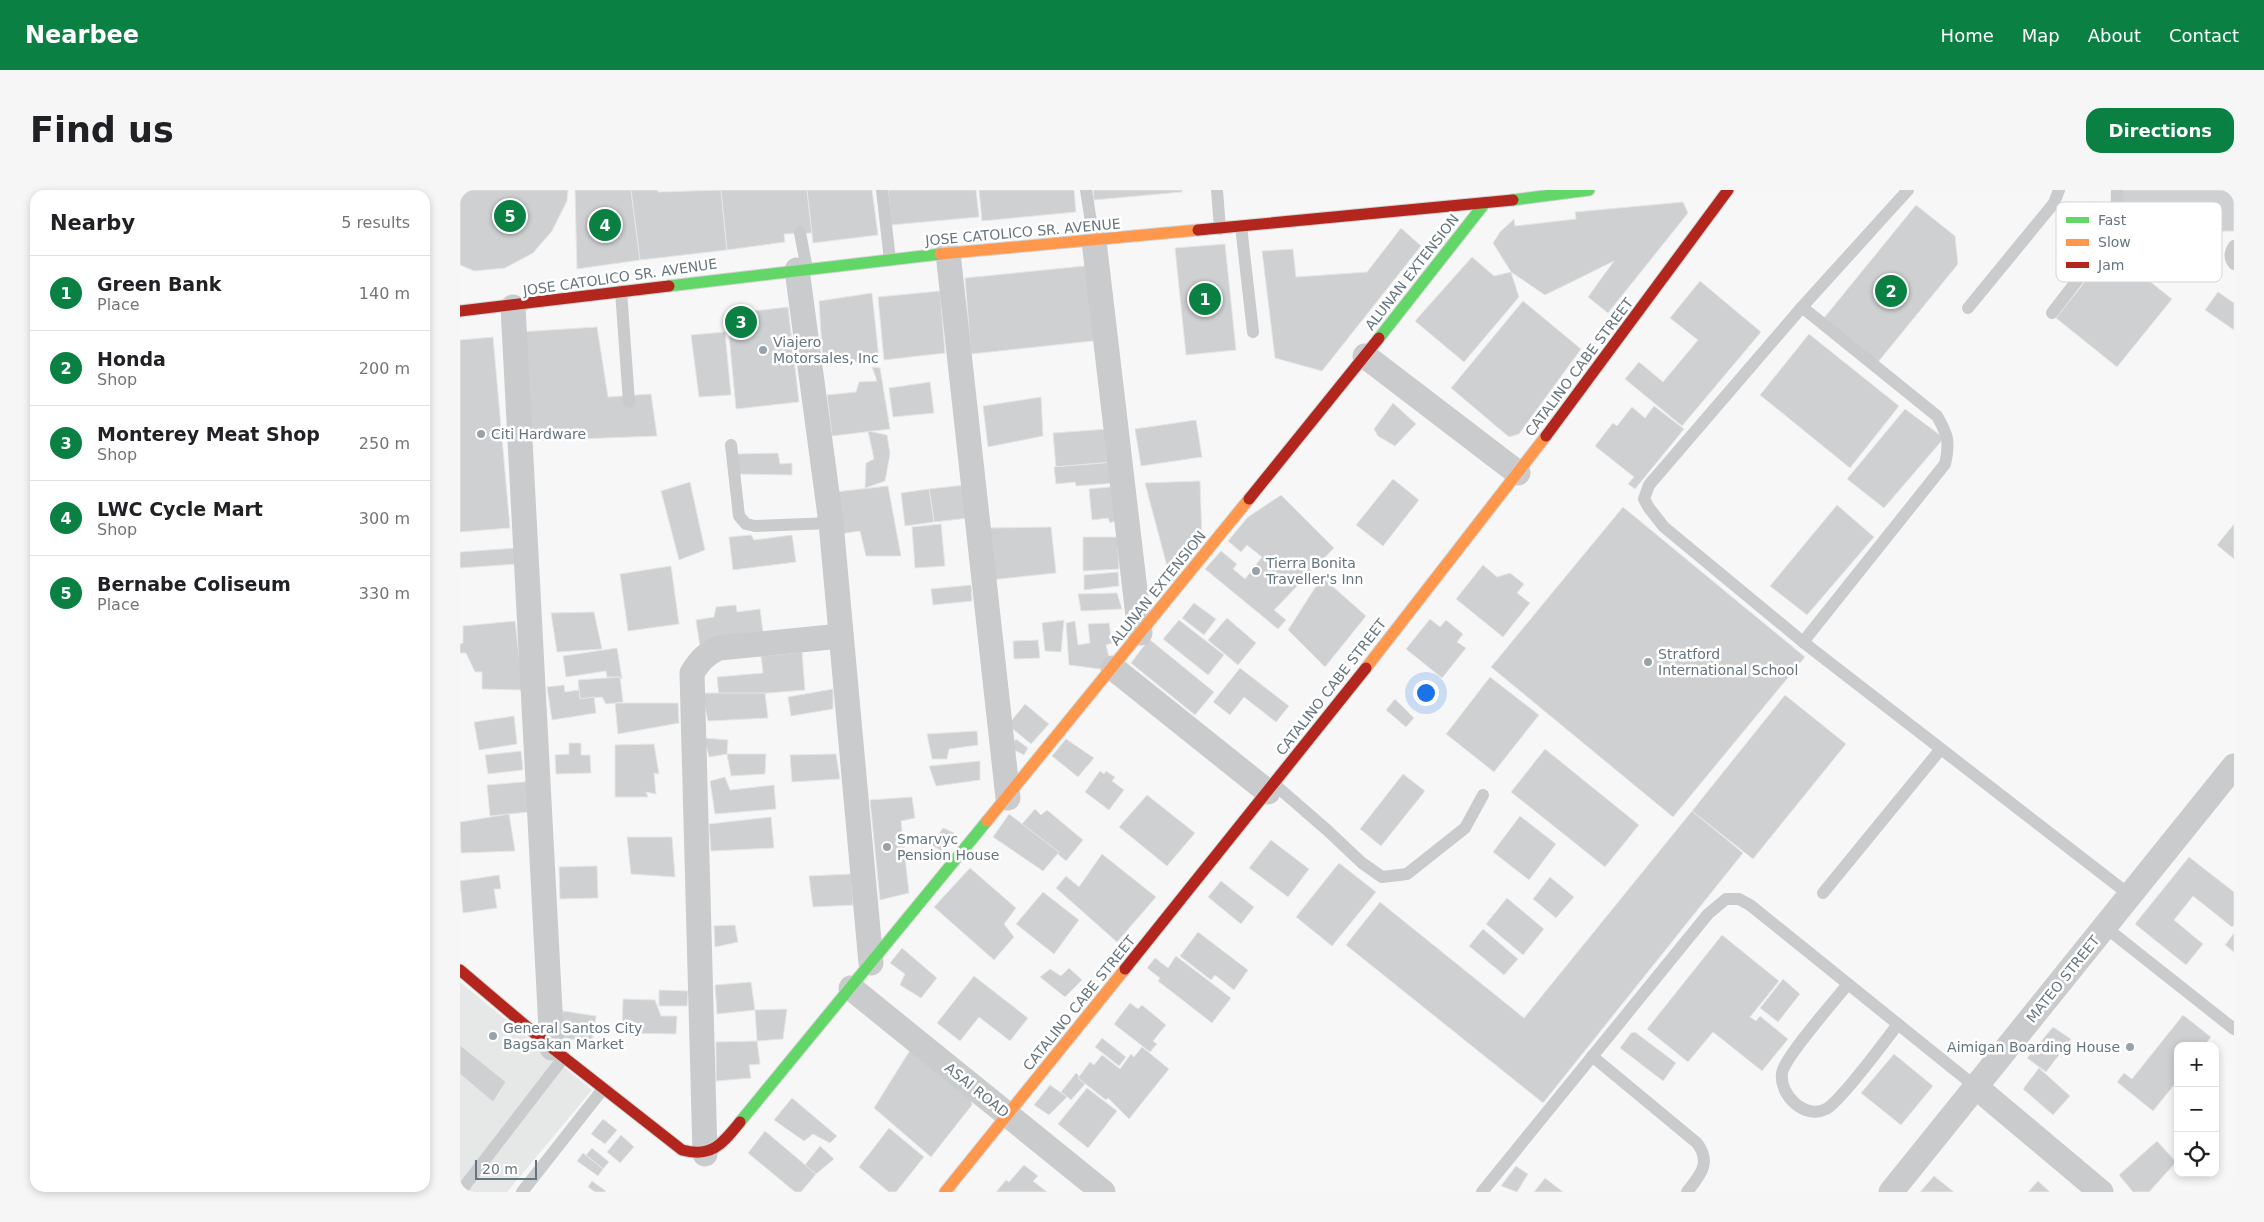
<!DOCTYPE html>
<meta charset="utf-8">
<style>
:root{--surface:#fff;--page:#f6f6f6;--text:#202124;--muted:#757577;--line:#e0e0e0;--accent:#0b8043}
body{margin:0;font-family:"DejaVu Sans",sans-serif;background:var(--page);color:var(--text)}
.controls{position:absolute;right:15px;bottom:15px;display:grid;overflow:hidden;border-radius:10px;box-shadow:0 2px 8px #0003}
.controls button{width:45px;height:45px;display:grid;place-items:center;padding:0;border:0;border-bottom:1px solid var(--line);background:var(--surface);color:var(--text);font:25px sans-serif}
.scale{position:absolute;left:15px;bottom:12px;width:62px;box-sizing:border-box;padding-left:5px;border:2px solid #65757f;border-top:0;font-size:14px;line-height:18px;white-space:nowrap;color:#65757f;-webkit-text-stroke:4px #fff;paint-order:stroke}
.you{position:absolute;left:965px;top:502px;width:18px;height:18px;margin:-12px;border:4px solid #fff;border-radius:50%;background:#1a73e8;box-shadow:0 0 0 8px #1a73e833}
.badge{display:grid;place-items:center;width:32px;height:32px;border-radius:50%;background:var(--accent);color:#fff;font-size:16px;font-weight:700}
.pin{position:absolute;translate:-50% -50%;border:2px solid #fff;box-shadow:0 1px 5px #0006}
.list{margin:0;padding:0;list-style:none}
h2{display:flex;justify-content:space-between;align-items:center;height:65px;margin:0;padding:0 20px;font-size:21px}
h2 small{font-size:16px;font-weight:400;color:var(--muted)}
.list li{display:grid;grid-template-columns:32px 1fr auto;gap:15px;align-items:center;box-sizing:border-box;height:75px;padding:0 20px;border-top:1px solid var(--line)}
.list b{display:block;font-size:19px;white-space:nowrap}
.list p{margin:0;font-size:16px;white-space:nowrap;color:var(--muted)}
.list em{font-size:16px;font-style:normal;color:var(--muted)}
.icon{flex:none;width:28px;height:28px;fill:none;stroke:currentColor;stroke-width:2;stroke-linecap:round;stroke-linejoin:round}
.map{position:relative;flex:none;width:1774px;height:1002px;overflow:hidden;border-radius:15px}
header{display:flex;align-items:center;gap:30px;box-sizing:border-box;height:70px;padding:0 25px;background:var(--accent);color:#fff}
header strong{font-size:24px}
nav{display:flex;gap:28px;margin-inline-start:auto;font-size:18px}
.intro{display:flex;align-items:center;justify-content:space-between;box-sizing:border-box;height:120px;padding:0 30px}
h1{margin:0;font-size:35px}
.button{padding:12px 22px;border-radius:15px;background:var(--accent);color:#fff;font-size:18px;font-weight:700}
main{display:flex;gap:30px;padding:0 30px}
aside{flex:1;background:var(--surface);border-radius:15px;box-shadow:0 2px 8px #0003}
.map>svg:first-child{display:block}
.built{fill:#e6e7e7}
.building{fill:#ced0d1;stroke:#e6e6e6}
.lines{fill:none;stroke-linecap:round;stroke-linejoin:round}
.fast-casing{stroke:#d3d4d5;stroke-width:13}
.slow-casing{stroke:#d3d4d5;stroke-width:13}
.jam-casing{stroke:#d3d4d5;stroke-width:13}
.lane{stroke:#cacbcc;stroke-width:12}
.street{stroke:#cacbcc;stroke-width:25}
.fast{stroke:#63d668;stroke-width:11}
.slow{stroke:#ff974d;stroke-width:11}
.jam{stroke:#b3261e;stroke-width:11}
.poi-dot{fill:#98a2a9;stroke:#fff;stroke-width:2}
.labels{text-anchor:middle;stroke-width:5;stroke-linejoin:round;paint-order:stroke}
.street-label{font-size:14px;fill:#65757f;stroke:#fff}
.poi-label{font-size:14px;fill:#65757f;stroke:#fff;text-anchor:start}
.key{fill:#fff;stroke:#d1d6d9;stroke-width:1}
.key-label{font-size:14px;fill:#65757f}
</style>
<header>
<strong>Nearbee</strong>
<nav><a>Home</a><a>Map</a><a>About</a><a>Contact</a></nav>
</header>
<div class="intro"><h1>Find us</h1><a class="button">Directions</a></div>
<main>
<aside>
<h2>Nearby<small>5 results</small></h2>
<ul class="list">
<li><span class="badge">1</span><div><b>Green Bank</b><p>Place</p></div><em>140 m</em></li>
<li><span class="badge">2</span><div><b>Honda</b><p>Shop</p></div><em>200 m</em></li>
<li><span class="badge">3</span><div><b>Monterey Meat Shop</b><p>Shop</p></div><em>250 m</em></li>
<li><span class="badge">4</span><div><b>LWC Cycle Mart</b><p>Shop</p></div><em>300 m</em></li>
<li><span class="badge">5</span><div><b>Bernabe Coliseum</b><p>Place</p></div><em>330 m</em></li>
</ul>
</aside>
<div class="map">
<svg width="1774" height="1002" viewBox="0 0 1774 1002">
<rect width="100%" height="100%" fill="#f7f7f7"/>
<polygon class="built" points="0,792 132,900 47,1002 0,1002"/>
<g class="building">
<polygon points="0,0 108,0 107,11 92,41 73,63 45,78 14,81 0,75"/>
<polygon points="115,0 171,0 180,70 117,79"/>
<polygon points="171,0 198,0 198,2 261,0 267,60 180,70"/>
<polygon points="261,0 347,0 352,43 324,44 325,52 267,60"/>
<polygon points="347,0 412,0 418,45 353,53"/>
<polygon points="428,0 516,0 519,27 431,35"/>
<polygon points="519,0 614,0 616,22 522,31"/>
<polygon points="633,0 722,0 722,2 634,10"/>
<polygon points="1658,0 1774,0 1774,41 1661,43"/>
<polygon points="1223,12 1228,23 1148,123 1128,107 1154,71 1085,105 1051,82 1033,53 1040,42 1054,29 1055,36 1116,29 1115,22"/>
<polygon points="1456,15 1495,46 1498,74 1418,172 1364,128"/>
<polygon points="941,38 961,56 862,181 815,168 802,61 833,59 836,87 907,82"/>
<polygon points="765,54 776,160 726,165 715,58"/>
<polygon points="1650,60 1712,109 1657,177 1596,128"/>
<polygon points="1012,67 1034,86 1051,82 1059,107 1004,172 955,131"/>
<polygon points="634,75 642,150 511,164 505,88"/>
<polygon points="1240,91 1301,142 1222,236 1165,189 1179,172 1203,192 1238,150 1210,128"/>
<polygon points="480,101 485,163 424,170 418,107"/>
<polygon points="1758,102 1774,113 1774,140 1745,120"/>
<polygon points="412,103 419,169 363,175 359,111"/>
<polygon points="1063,111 1121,159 1059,244 1049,247 991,198"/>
<polygon points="328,117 339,212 276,219 267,124"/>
<polygon points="137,137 148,207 191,204 197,246 65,251 59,142"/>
<polygon points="265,142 271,205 239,207 231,145"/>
<polygon points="1349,144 1439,216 1390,278 1300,205"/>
<polygon points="33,147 50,338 0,342 0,150"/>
<polygon points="412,177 420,178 430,239 372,246 367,205 396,202 399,192 417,191"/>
<polygon points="470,192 474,223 433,227 429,198"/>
<polygon points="581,207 583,246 528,257 523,216"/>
<polygon points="933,213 956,234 935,256 918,246 914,239"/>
<polygon points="1194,216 1224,239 1175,299 1168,294 1174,287 1135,256 1153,233 1157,236 1172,217 1185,228"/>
<polygon points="1445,219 1484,248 1424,318 1387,289"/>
<polygon points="736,230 742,267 681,276 675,239"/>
<polygon points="648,239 651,272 596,277 593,243"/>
<polygon points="408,241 427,245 430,264 425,291 405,298 406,273 414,269"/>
<polygon points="318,263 320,274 332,273 332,285 279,284 277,264"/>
<polygon points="655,272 657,293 616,296 615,292 596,294 594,277"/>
<polygon points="933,289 959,310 923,356 896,335"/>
<polygon points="740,291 742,347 708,380 685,293"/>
<polygon points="230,292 245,360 219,370 201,301"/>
<polygon points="505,295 509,328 474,332 469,299"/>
<polygon points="428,296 441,366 406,366 400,341 379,344 375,302"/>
<polygon points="659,296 662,328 650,333 648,328 632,330 629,299"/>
<polygon points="469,299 474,332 445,336 441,303"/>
<polygon points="821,305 874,358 814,420 826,430 818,439 745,379 761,361 777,374 773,379 785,389 802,367 787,355 781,362 768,351 788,327"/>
<polygon points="1377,315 1414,347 1347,425 1310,396"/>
<polygon points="1163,317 1345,467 1213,627 1031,477"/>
<polygon points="481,334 485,376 455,378 452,337"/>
<polygon points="1774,334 1774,369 1757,355"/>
<polygon points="591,337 596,383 530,390 527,338"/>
<polygon points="291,345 294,350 332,345 336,372 273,380 269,347"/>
<polygon points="623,347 657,347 659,379 623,381"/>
<polygon points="57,358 58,374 0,378 0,362"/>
<polygon points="1023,375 1037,387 1050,383 1064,394 1057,403 1070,413 1043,447 996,409"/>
<polygon points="211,376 219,434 168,441 160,384"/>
<polygon points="658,382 659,396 624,400 624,385"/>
<polygon points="862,387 906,426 865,477 828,440"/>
<polygon points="511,395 512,411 473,415 471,399"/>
<polygon points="657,403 662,419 621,421 618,404"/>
<polygon points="734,413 756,429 744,445 722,428"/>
<polygon points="276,415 277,422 300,419 303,442 240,457 236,430 254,427 256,417"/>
<polygon points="134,422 142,459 97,462 91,423"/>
<polygon points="767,428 796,453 778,475 748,450"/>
<polygon points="970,429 980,437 986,430 1003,444 997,452 1006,458 982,488 946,459"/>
<polygon points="604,430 601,462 585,461 582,433"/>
<polygon points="719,430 764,465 748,485 703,449"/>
<polygon points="55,431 63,500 22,499 22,482 15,482 6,463 0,463 0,454 3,453 3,436"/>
<polygon points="615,431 618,455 630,453 628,434 649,433 652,453 646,455 649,467 640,479 609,475 606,433"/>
<polygon points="689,449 754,502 735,525 671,473"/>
<polygon points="578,450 580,468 554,469 553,451"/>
<polygon points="157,458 162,489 160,487 147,487 146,481 106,487 103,466"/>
<polygon points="342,462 345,500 259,507 257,487 303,483 301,466"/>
<polygon points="780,478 829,516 816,532 784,507 770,525 753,512"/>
<polygon points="160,487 163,512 146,514 142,507 120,509 118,490"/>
<polygon points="1030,487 1079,525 1034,582 986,544"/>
<polygon points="104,495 105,502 119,500 120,509 134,507 136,523 92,530 87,497"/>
<polygon points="373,499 373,519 331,526 328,507"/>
<polygon points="242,503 305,503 308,528 248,531"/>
<polygon points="1325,505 1386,554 1293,669 1232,621"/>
<polygon points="935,509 954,528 946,537 926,520"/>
<polygon points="155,513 218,513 219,533 158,544"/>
<polygon points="565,514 589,534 571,554 548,535"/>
<polygon points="54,526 57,554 19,560 14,532"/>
<polygon points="517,541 518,555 489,559 487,569 472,569 467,544"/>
<polygon points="244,548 268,550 267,564 249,567"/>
<polygon points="556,549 568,558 564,565 550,558"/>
<polygon points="606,549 634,568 618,587 592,566"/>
<polygon points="109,553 121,553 121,565 130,565 131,583 96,584 95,565 109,564"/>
<polygon points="194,554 199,584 194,583 196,604 186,602 188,607 155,607 155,555"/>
<polygon points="1085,559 1179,635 1145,677 1051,602"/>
<polygon points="61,561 63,580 28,584 25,565"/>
<polygon points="267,564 306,564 305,584 271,586"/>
<polygon points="376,564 380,589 332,592 330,565"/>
<polygon points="520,571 520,590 476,596 469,576"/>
<polygon points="640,581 644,584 646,581 655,587 652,591 664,600 649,620 625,602"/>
<polygon points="943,584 965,601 921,656 900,639"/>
<polygon points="265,587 270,600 314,595 316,619 255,624 250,591"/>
<polygon points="75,591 78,621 30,626 27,595"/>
<polygon points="687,605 735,643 707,676 659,637"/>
<polygon points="452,607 455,628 441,631 449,703 420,710 410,610"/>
<polygon points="575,619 581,625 587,620 623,650 606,671 562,634"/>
<polygon points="1232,621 1283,663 1083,913 886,755 920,712 1064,828"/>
<polygon points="49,624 55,661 1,663 0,632"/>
<polygon points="549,624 599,662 583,681 533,647"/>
<polygon points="1060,626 1096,654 1069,690 1033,662"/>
<polygon points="311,627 314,658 251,661 249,634"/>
<polygon points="483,638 494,643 482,661 471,655"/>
<polygon points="167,647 212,647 215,687 171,684"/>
<polygon points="811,650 849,679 828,707 789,678"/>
<polygon points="642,664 696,707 657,752 596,698 606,686 619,697"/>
<polygon points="1729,667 1774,702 1774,735 1772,737 1733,706 1714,730 1743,754 1726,775 1675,734"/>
<polygon points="879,673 916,702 872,756 836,727"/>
<polygon points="137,676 138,708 100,709 99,677"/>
<polygon points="510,678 556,718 544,734 554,747 534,770 474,717"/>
<polygon points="391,684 393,715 353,717 349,686"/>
<polygon points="39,685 41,699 34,699 37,718 3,723 0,691"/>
<polygon points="1090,687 1114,707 1096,728 1073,709"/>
<polygon points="761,691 794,717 781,734 748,707"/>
<polygon points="583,702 619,730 594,764 556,734"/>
<polygon points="1047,708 1084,739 1063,765 1026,734"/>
<polygon points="275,735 278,752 255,757 254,736"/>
<polygon points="1023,739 1058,769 1044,785 1009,756"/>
<polygon points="738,742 788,780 774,800 755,785 751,790 720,766"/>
<polygon points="1774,743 1774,762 1765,755"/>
<polygon points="1262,745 1319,791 1290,827 1296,831 1300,826 1328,849 1302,881 1253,842 1228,872 1187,839"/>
<polygon points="442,758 477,788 461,808 440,795 445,784 430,773"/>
<polygon points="716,766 771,808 752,833 698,791 700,788 687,778 695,768 708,778"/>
<polygon points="609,778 622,790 605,807 580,787 590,779 601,786"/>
<polygon points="514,786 568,828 550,851 519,827 500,851 477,833"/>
<polygon points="1323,789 1340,804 1318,832 1300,818"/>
<polygon points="291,792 295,820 257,824 255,795"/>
<polygon points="199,800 228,801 227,816 199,816"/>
<polygon points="163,809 195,810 201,826 217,826 216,844 162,843"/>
<polygon points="670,813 678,819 682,815 706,835 693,851 697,854 690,862 654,834"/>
<polygon points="327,819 323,849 297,851 295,820"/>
<polygon points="103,821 136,826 132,853 99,847"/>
<polygon points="1723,825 1751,847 1744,856 1718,856 1718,890 1693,921 1657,892 1664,883 1672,889"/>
<polygon points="1593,837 1611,849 1586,882 1567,868"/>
<polygon points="1175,842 1216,873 1203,891 1160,858 1171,843"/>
<polygon points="642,848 666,867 659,876 635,857"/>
<polygon points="297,851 300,874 289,875 291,888 256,891 256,852"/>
<polygon points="0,855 46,892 33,912 0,884"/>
<polygon points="452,857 511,906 512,915 471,967 414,918"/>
<polygon points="682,857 709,879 669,929 648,908 646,910 618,888 630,872 634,875 642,865 660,879 671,864 674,867"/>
<polygon points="1434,864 1473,896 1441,935 1401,903"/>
<polygon points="1579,878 1610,906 1593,925 1563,899"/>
<polygon points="616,883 619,886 618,888 625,894 611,910 601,902"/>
<polygon points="590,895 607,907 589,925 574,915"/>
<polygon points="627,898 657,921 628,958 598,934"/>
<polygon points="332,908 377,946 370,953 353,944 344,951 314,930"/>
<polygon points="143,929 157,940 145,954 131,944"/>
<polygon points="429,938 464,967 436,1002 429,1002 399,977"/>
<polygon points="305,941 356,984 341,1002 335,1002 288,963"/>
<polygon points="161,945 174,957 160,973 147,962"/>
<polygon points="1697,951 1716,972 1689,1002 1673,1002 1659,985"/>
<polygon points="360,956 374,969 356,984 345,975"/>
<polygon points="132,958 149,972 143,979 126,965"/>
<polygon points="123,963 143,979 138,986 117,971"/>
<polygon points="564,975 578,986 573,991 587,1002 536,1002 546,990 549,992"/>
<polygon points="1056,976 1068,984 1057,1002 1041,996"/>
<polygon points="1474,986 1494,1002 1460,1002"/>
<polygon points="1085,988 1103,1002 1074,1002"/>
<polygon points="132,991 146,1001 145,1002 135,1002 128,997"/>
<polygon points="1578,991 1590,1002 1568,1002"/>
</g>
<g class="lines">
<defs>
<g id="fast">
<polyline points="1053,10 1129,0"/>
<polyline points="209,96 480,64"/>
<polyline points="919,148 1025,13"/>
<polyline points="280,932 527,631"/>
</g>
<g id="slow">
<polyline points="480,64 738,40"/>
<polyline points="906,478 1086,246"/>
<polyline points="527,631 789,309"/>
<polyline points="485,1002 665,779"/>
</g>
<g id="jam">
<polyline points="738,40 1053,10"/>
<polyline points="0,121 209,96"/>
<polyline points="1086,246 1268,0"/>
<polyline points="789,309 919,148"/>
<polyline points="665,779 906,478"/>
<path d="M0 780 92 858 222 960C252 968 262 954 280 932"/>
</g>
</defs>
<use href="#fast" class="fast-casing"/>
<use href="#slow" class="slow-casing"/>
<use href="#jam" class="jam-casing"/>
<g class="lane">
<polyline points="422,0 430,70"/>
<polyline points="626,0 634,51"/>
<polyline points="757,0 760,39"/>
<polyline points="1448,0 1342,117 1189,295 1184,309 1189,318 1204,337 1343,452 1671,706"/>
<polyline points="781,36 793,142"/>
<polyline points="340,43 347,79"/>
<path d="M1774 56C1770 62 1769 68 1774 74"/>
<polyline points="161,101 169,212"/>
<path d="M1342 117 1477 226C1488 245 1490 252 1485 274L1343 452"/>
<polyline points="1508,118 1594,13 1599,0"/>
<polyline points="1592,123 1656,40 1657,0"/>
<polyline points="271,255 279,326 286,334 295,336 371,333"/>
<polyline points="814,594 867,640 902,673 922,687 947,684 1005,638 1023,605"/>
<polyline points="1363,703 1480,560"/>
<polyline points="1645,737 1774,839"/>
<path d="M1388 794C1376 809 1324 868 1322 883 1319 905 1345 930 1366 919 1381 911 1425 851 1438 834"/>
<path d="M1132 866 1237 953C1252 973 1240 985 1227 1002"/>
<polyline points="0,1002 104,867"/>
<polyline points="62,1002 143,899"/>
<polyline points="1022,1002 1248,724 1266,709 1279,709 1290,715 1516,897"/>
</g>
<g class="street">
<polyline points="634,51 680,443"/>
<polyline points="488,63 548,608"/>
<polyline points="337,80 371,333 411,773"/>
<polyline points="53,117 92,858"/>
<polyline points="905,166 1058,283"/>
<polyline points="653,478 808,602"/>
<polyline points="391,798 643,1002"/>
<polyline points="1516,897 1641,1002"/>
<path d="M245 964 232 483C240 470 246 464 259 458L381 446"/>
<polyline points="1431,1002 1774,576"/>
</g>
<use href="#fast" class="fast"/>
<use href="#slow" class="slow"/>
<use href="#jam" class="jam"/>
</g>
<g class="poi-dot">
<circle cx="303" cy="160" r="5"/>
<circle cx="21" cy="244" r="5"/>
<circle cx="796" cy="381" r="5"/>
<circle cx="1188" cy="472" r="5"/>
<circle cx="427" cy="657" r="5"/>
<circle cx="33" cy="846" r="5"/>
<circle cx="1670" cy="857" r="5"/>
</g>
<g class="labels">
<g class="street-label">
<text transform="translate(563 42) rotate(-5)" y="5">JOSE CATOLICO SR. AVENUE</text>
<text transform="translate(952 82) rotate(-52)" y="5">ALUNAN EXTENSION</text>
<text transform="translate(160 87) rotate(-8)" y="5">JOSE CATOLICO SR. AVENUE</text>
<text transform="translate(1119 177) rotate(-53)" y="5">CATALINO CABE STREET</text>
<text transform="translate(698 398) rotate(-51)" y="5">ALUNAN EXTENSION</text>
<text transform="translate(871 497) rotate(-52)" y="5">CATALINO CABE STREET</text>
<text transform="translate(1603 789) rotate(-51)" y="5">MATEO STREET</text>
<text transform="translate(619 813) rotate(-51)" y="5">CATALINO CABE STREET</text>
<text transform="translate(517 900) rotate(39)" y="5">ASAI ROAD</text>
</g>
<g class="poi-label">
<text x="313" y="157">Viajero<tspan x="313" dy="16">Motorsales, Inc</tspan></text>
<text x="31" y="249">Citi Hardware</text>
<text x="806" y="378">Tierra Bonita<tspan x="806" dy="16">Traveller's Inn</tspan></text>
<text x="1198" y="469">Stratford<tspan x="1198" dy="16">International School</tspan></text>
<text x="437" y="654">Smarvyc<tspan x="437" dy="16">Pension House</tspan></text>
<text x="43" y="843">General Santos City<tspan x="43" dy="16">Bagsakan Market</tspan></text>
<text x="1660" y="862" text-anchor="end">Aimigan Boarding House</text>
</g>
</g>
<rect x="1596" y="12" width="166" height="80" rx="8" class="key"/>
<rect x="1606" y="27" width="23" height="6" fill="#63d668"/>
<rect x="1606" y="49" width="23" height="7" fill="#ff974d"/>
<rect x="1606" y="72" width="23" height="6" fill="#b3261e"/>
<g class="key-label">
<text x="1638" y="35">Fast</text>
<text x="1638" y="57">Slow</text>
<text x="1638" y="80">Jam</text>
</g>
</svg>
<div class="controls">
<button>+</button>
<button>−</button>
<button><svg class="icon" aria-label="locate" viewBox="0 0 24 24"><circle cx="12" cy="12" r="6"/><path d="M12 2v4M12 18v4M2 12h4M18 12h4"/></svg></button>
</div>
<div class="scale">20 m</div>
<div class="you"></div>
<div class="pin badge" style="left:745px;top:109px">1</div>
<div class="pin badge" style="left:1431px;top:101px">2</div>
<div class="pin badge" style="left:281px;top:132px">3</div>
<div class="pin badge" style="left:145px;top:35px">4</div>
<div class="pin badge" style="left:50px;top:26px">5</div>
</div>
</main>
